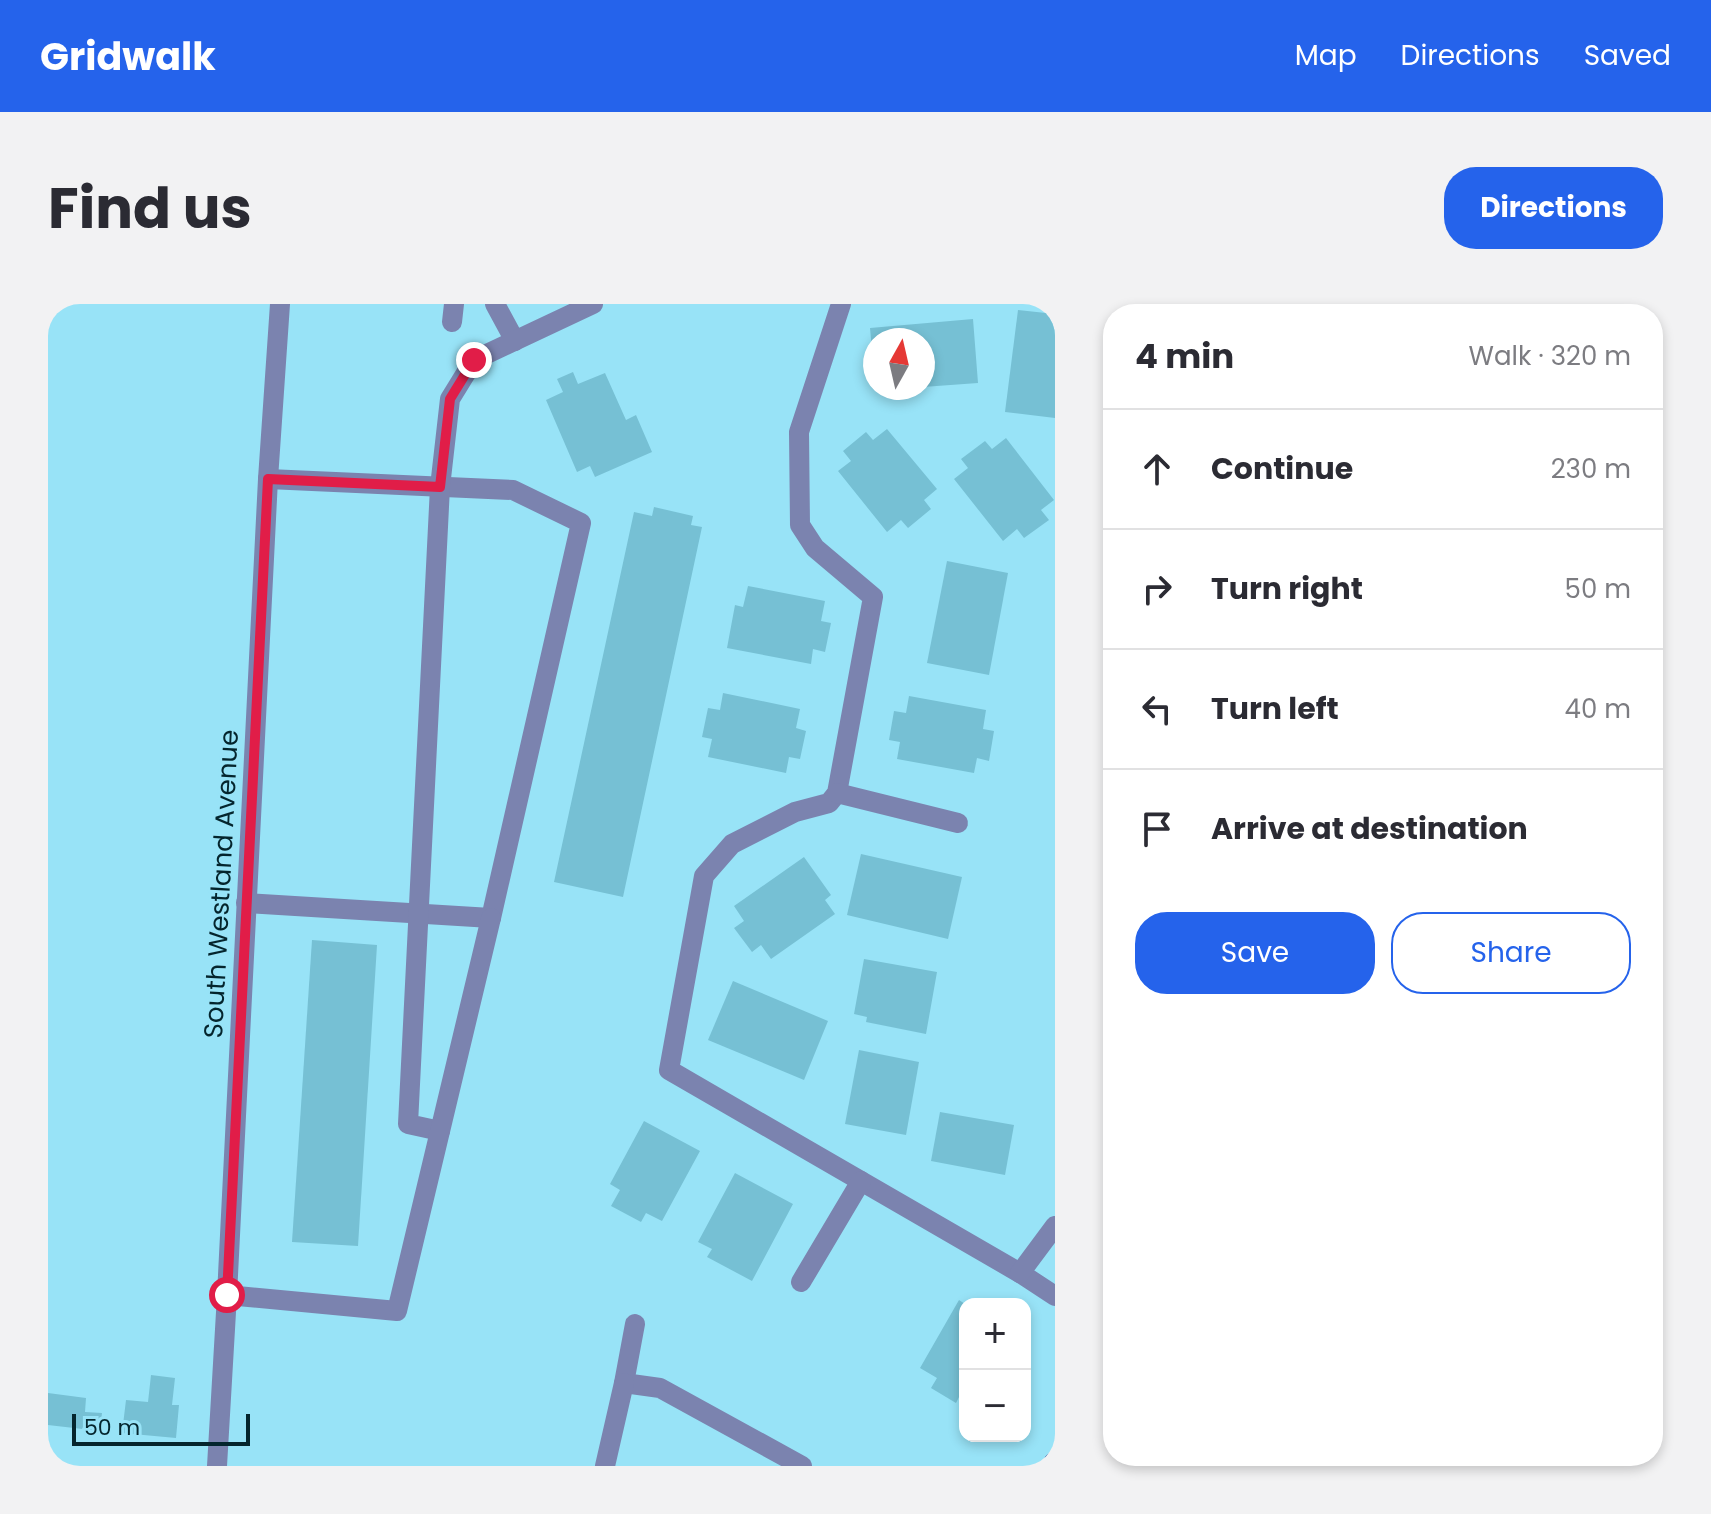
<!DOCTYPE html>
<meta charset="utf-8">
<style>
:root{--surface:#fff;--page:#f2f2f3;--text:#2b2b33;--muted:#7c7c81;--line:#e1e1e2;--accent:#2563eb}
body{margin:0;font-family:Poppins,sans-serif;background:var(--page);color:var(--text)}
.controls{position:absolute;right:24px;bottom:24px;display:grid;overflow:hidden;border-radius:16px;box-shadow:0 4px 12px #0003}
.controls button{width:72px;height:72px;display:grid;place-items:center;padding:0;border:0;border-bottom:2px solid var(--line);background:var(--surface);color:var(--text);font:40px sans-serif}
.compass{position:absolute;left:815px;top:24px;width:72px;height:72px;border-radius:50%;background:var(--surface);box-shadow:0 4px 12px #0003;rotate:8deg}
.scale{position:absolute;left:24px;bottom:20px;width:178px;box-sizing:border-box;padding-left:8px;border:4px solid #04252d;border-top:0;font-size:22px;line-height:28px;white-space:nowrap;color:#04252d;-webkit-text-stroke:6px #98e3f7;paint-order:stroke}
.stop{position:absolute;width:24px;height:24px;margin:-18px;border:6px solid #e11d48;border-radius:50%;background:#fff}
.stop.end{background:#e11d48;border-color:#fff;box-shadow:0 2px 8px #0008}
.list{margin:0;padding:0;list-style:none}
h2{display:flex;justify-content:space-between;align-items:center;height:104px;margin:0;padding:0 32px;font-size:34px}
h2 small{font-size:26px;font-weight:400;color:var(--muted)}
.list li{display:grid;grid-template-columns:52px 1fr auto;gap:24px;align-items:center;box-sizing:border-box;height:120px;padding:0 32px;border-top:2px solid var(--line)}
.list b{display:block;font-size:30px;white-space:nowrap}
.list em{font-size:26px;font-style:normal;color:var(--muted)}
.actions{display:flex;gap:16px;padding:24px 32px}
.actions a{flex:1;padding:18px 0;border:2px solid var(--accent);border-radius:32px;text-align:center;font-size:28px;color:var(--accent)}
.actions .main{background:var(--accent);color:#fff}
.icon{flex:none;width:44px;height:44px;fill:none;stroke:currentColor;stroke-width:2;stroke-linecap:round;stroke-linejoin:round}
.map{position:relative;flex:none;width:1007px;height:1162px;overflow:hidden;border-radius:32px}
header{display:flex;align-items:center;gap:48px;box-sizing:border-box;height:112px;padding:0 40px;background:var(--accent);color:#fff}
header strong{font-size:38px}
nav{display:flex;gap:44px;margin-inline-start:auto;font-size:28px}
.intro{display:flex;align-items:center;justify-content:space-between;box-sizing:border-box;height:192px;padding:0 48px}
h1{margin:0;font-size:56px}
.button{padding:20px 36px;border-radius:32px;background:var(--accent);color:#fff;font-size:28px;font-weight:700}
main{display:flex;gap:48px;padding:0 48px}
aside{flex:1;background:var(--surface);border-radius:32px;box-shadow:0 4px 12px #0003}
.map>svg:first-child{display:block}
.building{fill:#76c0d4}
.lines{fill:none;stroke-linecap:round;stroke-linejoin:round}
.minor{stroke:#7b83af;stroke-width:20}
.highway{stroke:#231d79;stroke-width:24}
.route{stroke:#e11d48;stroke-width:10}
.labels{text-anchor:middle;stroke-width:6;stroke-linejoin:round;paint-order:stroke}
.street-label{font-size:26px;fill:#04252d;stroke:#98e3f7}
</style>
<header>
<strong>Gridwalk</strong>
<nav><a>Map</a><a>Directions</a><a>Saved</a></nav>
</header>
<div class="intro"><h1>Find us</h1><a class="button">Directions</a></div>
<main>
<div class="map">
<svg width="1007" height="1162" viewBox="0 0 1007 1162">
<rect width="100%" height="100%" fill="#98e3f7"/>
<g class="building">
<polygon points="970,6 1007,10 1007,114 957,108"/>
<polygon points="925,15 930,79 875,83 875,36 827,36 827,57 825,57 822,24"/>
<polygon points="525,68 530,80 557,69 578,116 588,111 604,148 547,173 542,162 529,168 498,96 515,88 509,75"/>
<polygon points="839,125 889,185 876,196 883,205 860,224 853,216 839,228 790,167 803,157 795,147 818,128 825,136"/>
<polygon points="958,134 1006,196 993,206 1001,216 976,234 969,225 955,237 906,175 920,164 913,155 937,137 944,145"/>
<polygon points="606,203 645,212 643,221 654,223 575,593 506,578 586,208 604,212"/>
<polygon points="899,257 960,269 941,371 879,359"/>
<polygon points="700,282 777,297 773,317 783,319 777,348 765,345 763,360 679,344 687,301 695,303"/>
<polygon points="675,389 752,405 748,424 758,427 752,455 741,453 738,469 660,453 664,435 654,433 660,404 672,406"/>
<polygon points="861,392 938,406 935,425 946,427 941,457 929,454 926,469 849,455 852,438 841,436 846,407 858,409"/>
<polygon points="813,550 914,573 900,635 799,611"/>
<polygon points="756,553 783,591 777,596 787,610 723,655 713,641 704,648 686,624 696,617 686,602"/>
<polygon points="264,636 329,641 310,942 244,938"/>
<polygon points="816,655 889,668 878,730 818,718 819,713 806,710"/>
<polygon points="685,677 780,717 756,776 660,736"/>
<polygon points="811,746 871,758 858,831 797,820"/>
<polygon points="892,808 966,821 957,871 883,857"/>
<polygon points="596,817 652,847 614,917 598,909 593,918 563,902 572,886 562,880"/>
<polygon points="687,869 745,900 704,977 659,953 664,945 650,938"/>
<polygon points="911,996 917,1000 917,1091 913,1089 908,1099 883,1084 889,1074 872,1064"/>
<polygon points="103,1071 127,1074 124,1101 131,1101 128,1134 74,1129 78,1096 100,1098"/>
<polygon points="0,1089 38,1094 37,1108 54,1109 52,1127 0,1121"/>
</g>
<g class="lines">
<g class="minor">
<polyline points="447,0 467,37"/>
<polyline points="793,0 751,128 752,221 767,244 825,293 789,489 781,499 747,508 684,540 656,572 621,766 972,969 1007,992"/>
<polyline points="404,18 406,0"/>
<polyline points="789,489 910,519"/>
<polyline points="198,599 443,614 533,219 465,186 220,175"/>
<polyline points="392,827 360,820 392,183 402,95 426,56 545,0"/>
<polyline points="972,969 1007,922"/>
<polyline points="753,978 813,877"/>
<polyline points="179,991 349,1007 443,614"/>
<polyline points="587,1020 576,1079 612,1084 754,1162"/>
<polyline points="169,1162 179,991 220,175 232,0"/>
<polyline points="557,1162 576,1079"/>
</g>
<polyline class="highway" points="1006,1162 1007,1160"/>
</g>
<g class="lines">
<polyline class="route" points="179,991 220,175 392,183 402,95 426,56"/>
</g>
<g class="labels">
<g class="street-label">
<text transform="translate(173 580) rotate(-87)" y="9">South Westland Avenue</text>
</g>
</g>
</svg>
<div class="controls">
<button>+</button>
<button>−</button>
</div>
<svg class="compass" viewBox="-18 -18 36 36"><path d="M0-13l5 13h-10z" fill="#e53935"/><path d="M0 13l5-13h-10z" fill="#7c7c81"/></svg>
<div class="scale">50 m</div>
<div class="stop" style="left:179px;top:991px"></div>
<div class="stop end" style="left:426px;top:56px"></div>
</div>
<aside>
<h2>4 min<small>Walk · 320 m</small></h2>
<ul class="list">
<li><svg class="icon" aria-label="ahead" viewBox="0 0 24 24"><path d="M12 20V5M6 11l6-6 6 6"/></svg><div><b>Continue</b></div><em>230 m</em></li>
<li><svg class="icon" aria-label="right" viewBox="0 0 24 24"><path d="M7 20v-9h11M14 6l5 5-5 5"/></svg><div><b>Turn right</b></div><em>50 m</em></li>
<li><svg class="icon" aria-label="left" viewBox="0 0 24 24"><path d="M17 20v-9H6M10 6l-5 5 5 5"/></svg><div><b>Turn left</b></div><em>40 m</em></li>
<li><svg class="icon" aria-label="arrive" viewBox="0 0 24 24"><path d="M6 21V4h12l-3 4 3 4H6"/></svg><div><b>Arrive at destination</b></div></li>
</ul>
<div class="actions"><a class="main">Save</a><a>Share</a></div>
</aside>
</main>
